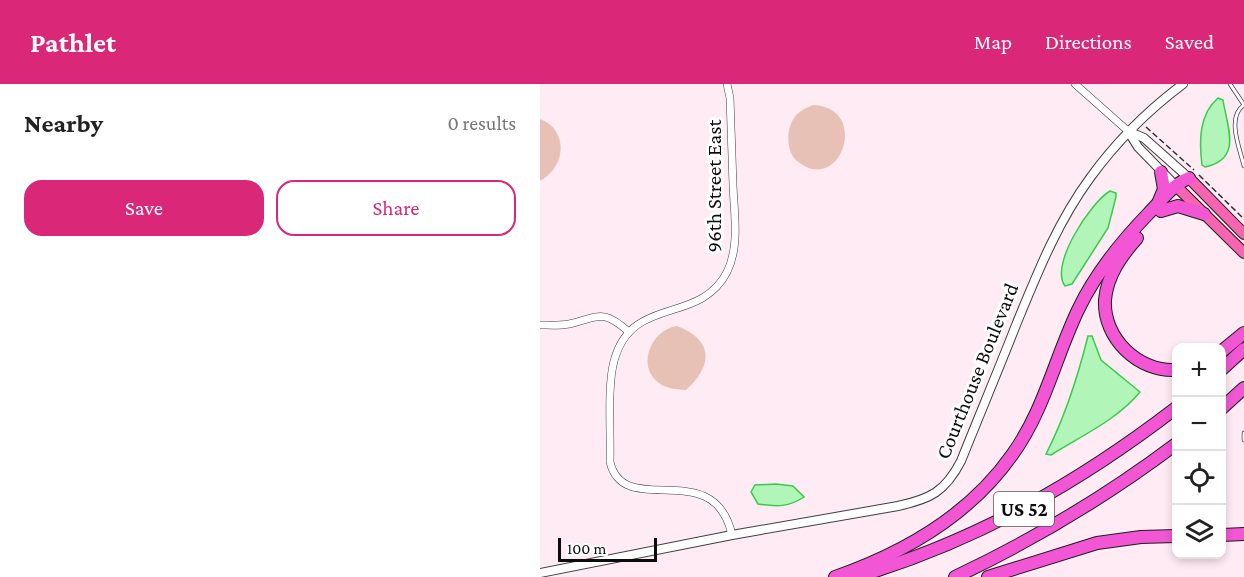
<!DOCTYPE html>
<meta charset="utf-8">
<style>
:root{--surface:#fff;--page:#f6f6f6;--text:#222;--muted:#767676;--line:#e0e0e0;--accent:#db2777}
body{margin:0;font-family:"Crimson Pro",serif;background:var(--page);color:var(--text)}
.controls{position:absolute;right:18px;bottom:18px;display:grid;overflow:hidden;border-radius:12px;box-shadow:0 3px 9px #0003}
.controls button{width:54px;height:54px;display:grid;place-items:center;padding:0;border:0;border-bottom:2px solid var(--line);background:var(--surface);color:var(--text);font:30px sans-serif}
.scale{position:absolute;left:18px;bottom:15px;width:99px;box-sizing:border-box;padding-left:6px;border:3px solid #0c0c0c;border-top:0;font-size:16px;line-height:21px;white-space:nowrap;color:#0c0c0c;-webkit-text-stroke:4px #fff;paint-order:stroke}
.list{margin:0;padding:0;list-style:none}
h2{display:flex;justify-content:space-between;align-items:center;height:78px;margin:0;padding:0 24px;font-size:26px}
h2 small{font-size:20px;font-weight:400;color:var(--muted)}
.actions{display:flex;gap:12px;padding:18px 24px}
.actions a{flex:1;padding:14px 0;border:2px solid var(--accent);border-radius:18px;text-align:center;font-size:21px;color:var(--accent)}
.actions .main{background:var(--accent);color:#fff}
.icon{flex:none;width:33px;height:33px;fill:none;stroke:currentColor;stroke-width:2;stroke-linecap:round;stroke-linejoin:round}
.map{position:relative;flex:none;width:704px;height:493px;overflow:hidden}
header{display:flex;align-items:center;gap:36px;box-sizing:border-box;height:84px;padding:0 30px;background:var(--accent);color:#fff}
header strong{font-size:28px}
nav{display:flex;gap:33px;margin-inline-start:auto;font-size:21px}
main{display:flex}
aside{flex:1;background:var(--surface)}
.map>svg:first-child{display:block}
.green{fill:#e8c1b6}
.water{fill:#b1f5b8;stroke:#39cb4d;stroke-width:1.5}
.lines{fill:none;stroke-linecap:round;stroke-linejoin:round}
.service-casing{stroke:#3f3f3f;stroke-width:4.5}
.minor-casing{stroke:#3f3f3f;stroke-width:8}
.tertiary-casing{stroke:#3f3f3f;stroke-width:10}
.primary-casing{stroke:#1d1d1d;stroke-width:12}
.motorway-casing{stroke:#1d1d1d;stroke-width:14}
.path{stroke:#2e2e2e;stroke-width:1.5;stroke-dasharray:6 3;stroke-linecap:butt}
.service{stroke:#fff;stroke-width:3}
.minor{stroke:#fff;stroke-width:7}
.tertiary{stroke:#fff;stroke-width:8}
.primary{stroke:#f764af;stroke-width:10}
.motorway{stroke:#f256d4;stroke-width:12}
.labels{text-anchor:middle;stroke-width:6;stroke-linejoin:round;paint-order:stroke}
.shield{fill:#fff;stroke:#555;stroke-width:1.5}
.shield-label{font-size:20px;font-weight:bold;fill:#0c0c0c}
.street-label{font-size:21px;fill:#0c0c0c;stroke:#fff}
</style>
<header>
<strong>Pathlet</strong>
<nav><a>Map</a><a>Directions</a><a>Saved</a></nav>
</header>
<main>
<aside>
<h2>Nearby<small>0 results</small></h2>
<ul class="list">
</ul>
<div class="actions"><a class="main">Save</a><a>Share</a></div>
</aside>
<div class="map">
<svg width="704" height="493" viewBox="0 0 704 493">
<rect width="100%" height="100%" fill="#ffebf4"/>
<g class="green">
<path d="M273 21C331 23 301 113 257 77 246 68 246 45 254 34 259 27 266 24 273 21Z"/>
<path d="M0 35C29 46 26 83 0 97Z"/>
<path d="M137 242C174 256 173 282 146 306 137 305 126 305 119 299 96 282 111 246 137 242Z"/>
</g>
<g class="water">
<path d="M678 14 683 16C687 43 703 75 665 83L662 81C659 57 659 30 678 14Z"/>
<path d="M570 107 576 109V113L568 144 532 200 525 202C509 181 551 118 570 107Z"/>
<path d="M548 252H552L561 276 600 308C577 336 541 352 511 371L506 370C525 333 538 292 548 252Z"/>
<path d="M236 400 253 402 264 413C249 423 237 423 218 420L211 408 215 401Z"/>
</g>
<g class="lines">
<defs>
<g id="service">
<polyline points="690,0 704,21"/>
<path d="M704 21C686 33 700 65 704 82"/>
<polyline points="704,349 704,356"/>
</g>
<g id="minor">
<path d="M187 0 190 14C191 43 192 72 193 101 194 129 200 162 187 188 159 242 92 210 74 277 67 303 71 349 70 378 84 437 174 370 192 451"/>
<polyline points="535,0 588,47"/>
<path d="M0 241C9 241 19 242 29 240 59 233 62 224 89 248"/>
</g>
<g id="tertiary">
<polyline points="588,47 604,54 649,94"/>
<polyline points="588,47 598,63 636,102"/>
<path d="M0 489 192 451 358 422C390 415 405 408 421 377 439 332 458 287 476 241 497 190 517 139 550 94 576 58 607 27 643 0"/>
</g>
<g id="primary">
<polyline points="649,94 704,150"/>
<polyline points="636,102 704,169"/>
</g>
<g id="motorway">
<polyline points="619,117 624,105 621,88"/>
<polyline points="621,127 638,122 664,130"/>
<path d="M597 154C582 171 567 191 565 216 563 254 598 288 636 286"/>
<polyline points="682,267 704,249"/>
<polyline points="682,285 704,265"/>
<polyline points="682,324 704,304"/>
<polyline points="682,451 704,450"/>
<path d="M295 493C364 469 429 432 472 371 504 327 515 274 538 226 555 190 580 159 608 130 620 118 632 101 649 94"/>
<path d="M316 493C436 457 537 400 636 324"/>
<path d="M415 493C493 456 567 412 636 360"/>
<polyline points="448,493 557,459 601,453 636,452"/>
</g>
</defs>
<use href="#service" class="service-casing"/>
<use href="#minor" class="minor-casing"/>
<use href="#tertiary" class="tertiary-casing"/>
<use href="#primary" class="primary-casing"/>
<use href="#motorway" class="motorway-casing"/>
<g class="path">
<polyline points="606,43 654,86"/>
<polyline points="659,91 704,135"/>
</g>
<use href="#service" class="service"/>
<use href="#minor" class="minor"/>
<use href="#tertiary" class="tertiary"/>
<use href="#primary" class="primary"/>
<use href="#motorway" class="motorway"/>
</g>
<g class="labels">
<rect class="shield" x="454" y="408" width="60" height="34" rx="4.5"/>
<g class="shield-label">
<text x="484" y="432">US 52</text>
</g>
<g class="street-label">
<text transform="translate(174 102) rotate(-90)" y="7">96th Street East</text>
<text transform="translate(437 287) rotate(-68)" y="7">Courthouse Boulevard</text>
</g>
</g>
</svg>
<div class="controls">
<button>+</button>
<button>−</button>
<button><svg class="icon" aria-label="locate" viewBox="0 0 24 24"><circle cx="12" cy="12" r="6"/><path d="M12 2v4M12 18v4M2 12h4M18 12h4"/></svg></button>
<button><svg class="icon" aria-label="layers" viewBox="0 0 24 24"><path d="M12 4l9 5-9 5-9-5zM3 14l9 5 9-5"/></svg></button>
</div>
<div class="scale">100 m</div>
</div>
</main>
